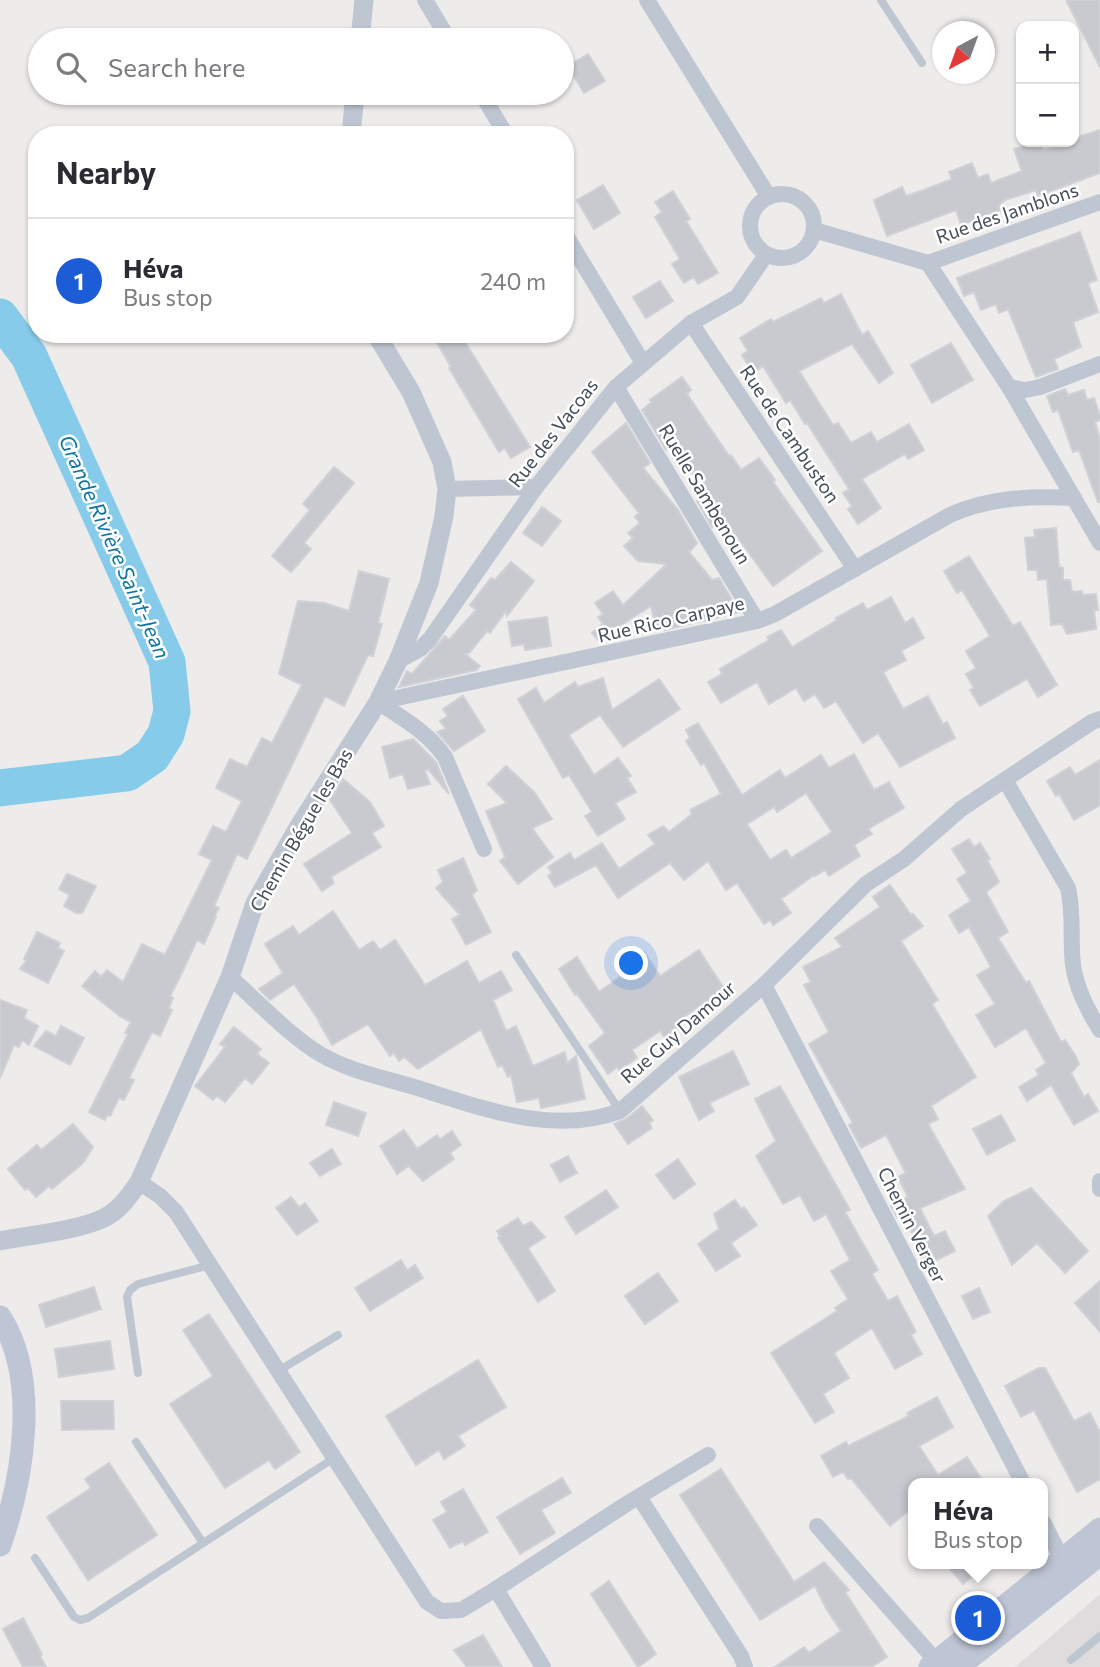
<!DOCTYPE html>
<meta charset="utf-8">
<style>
:root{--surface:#fff;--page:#f7f7f7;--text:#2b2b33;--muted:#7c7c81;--line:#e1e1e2;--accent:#1c5cd7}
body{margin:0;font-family:Commissioner,sans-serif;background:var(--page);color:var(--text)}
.controls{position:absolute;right:21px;top:21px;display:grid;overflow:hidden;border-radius:14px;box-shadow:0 2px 5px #0004}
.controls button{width:63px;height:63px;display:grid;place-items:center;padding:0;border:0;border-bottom:2px solid var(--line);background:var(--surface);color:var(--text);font:35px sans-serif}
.compass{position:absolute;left:932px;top:21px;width:63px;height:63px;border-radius:50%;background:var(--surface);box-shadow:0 2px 5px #0004;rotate:221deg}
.you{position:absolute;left:632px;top:964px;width:24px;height:24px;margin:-18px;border:5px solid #fff;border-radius:50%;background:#1a73e8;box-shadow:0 0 0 10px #1a73e833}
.badge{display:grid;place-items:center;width:46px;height:46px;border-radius:50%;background:var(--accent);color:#fff;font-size:23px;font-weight:700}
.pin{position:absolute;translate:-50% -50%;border:4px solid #fff;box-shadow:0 2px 7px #0006}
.popup{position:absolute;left:908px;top:1478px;width:140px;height:91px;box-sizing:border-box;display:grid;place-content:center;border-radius:14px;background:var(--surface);filter:drop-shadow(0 2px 5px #0005);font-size:23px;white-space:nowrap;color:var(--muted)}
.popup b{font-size:26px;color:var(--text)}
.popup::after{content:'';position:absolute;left:50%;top:100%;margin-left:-14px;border:14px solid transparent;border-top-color:var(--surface)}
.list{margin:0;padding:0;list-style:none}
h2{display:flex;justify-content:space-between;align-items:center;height:91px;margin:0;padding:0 28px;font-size:30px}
h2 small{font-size:23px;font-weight:400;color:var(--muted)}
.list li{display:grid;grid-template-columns:46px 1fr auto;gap:21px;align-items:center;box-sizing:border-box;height:126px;padding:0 28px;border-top:2px solid var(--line)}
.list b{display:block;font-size:26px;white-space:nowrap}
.list p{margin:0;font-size:23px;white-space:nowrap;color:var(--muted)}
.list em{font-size:23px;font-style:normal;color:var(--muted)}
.icon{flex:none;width:38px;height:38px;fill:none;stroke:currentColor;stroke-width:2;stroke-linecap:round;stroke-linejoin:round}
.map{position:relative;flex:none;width:1100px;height:1667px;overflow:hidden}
.search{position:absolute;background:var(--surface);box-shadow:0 2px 5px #0004;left:28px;top:28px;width:546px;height:77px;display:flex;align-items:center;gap:18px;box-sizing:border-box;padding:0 24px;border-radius:38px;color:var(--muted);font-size:26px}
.panel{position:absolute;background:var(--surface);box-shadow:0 2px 5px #0004;left:28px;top:126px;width:546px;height:217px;border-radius:28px}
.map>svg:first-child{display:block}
.education{fill:#dfdcdd}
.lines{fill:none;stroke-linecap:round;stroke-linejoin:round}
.river{stroke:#86cbe9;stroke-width:37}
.building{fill:#c8cad0;stroke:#cfd1d7;stroke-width:2;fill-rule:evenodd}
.service{stroke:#bec6d1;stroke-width:8}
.minor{stroke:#bec6d1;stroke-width:16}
.tertiary{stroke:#bec6d1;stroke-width:19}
.secondary{stroke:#bec6d5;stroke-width:23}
.labels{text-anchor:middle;stroke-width:5;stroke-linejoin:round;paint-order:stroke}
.street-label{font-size:19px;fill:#444d58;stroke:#fff}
.water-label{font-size:21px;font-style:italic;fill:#0f74a0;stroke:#fff}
</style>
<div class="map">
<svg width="1100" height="1667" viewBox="0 0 1100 1667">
<rect width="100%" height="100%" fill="#eeebeb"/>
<polygon class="education" points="1100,1594 1100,1667 1015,1667"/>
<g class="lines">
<polyline class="river" points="0,317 29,356 167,662 172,711 166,734 152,756 127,773 0,788"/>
</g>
<g class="building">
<polygon points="1066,0 1100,0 1100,67"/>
<polygon points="588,54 605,81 584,93 568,66"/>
<polygon points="1100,130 1100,173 1038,196 1036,190 1005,200 999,205 1001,210 961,225 956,210 887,236 874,200 902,187 906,196 924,190 952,179 949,172 972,163 978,178 988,174 991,183 1022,171 1014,149 1040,142 1043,150 1074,142 1081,136"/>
<polygon points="603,185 620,213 594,229 577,200"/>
<polygon points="673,191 690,219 686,221 718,273 698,284 694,277 684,283 672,264 680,259 655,217 662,212 655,202"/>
<polygon points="1080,232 1097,280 1088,283 1098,312 1073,322 1081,347 1054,359 1058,369 1036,377 1008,309 999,313 996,304 981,310 974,292 964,296 957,278"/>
<polygon points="660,281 673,301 646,318 633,297"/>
<polygon points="841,294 862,335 868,331 893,373 879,383 852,344 799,371 833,425 838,423 851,443 871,432 877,442 909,424 924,450 908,459 905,454 862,479 881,508 858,524 848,509 852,506 843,493 849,489 807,423 805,424 790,400 786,403 763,366 753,373 742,355 748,351 740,338 771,319 773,322 821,298 824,303"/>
<polygon points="432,334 460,334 530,447 511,458 505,448 499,452 449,368 451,367"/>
<polygon points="951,343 973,380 932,403 911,365"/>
<polygon points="682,377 691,390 687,394 729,456 731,455 741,470 759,458 775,480 773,482 822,551 773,586 727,523 724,525 719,519 712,527 697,501 706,494 673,445 666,450 642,410 652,402 650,400"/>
<polygon points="1065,389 1068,395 1084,390 1087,400 1094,398 1100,416 1100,420 1095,422 1100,440 1100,502 1098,502 1079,450 1073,452 1058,410 1053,412 1047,396"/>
<polygon points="626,423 650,463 643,468 678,510 697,543 689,552 712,580 719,578 739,612 665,630 664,625 656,627 651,606 598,640 592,633 603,624 598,617 603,614 595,603 613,591 623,605 667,564 638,561 624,546 633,538 628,533 640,523 635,517 639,513 592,452"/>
<polygon points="334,467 354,483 304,543 311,549 291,572 272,556 310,510 303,504"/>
<polygon points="542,507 561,521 542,546 523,533"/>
<polygon points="1056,528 1059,567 1063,568 1063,580 1070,580 1072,592 1082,591 1083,595 1096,594 1098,610 1094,610 1096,629 1067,634 1062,624 1051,625 1047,579 1038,580 1037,570 1028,570 1025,538 1035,537 1034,530"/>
<polygon points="969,556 1013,626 1020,622 1057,685 1038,697 1027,679 980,706 970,690 974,688 966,674 976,668 966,651 990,636 962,590 957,593 944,571"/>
<polygon points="511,562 534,581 507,616 506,611 490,633 487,631 469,653 465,654 480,666 476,670 399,687 407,671 412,674 445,636 449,640 476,610 470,605 491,578 495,580"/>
<polygon points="359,571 389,579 378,623 382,624 373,656 368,655 344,706 325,696 247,859 237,854 214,906 219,908 214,917 216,917 204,944 197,940 179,979 170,996 173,998 169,1008 172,1010 160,1036 152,1032 129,1078 134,1080 124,1100 119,1098 110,1116 107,1115 105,1120 89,1112 128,1034 125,1033 131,1022 121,1017 82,986 95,971 101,977 107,970 123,982 142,944 165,955 212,860 199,854 213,826 226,832 242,801 216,788 230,759 247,767 262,738 272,743 302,685 279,674 298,601 324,603 349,611"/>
<polygon points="891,597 905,623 913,618 924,638 901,651 906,660 883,672 903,709 928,696 943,724 947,722 955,738 900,767 878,733 863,743 836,701 824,708 815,694 804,701 796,688 769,704 757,682 721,703 708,682 722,674 720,669 769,640 767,637 781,630 792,647 837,620 836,618 863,603 867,610"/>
<polygon points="547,617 551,646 525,650 524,644 512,646 508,622"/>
<polygon points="603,678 612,710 659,679 680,709 623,747 600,715 569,735 594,775 618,758 631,776 627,778 636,792 615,803 625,819 598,836 585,816 592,812 569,775 563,778 518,699 536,688 544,703 575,682 578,687"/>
<polygon points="463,696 485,731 454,751 437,732 446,729 440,721 448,716 443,709"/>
<path d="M698 723 742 795 780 770 785 778 821 755 829 768 854 754 874 790 889 782 904 808 868 829 872 834 854 845 860 856 829 876 825 870 815 876 814 875 781 899 791 913 773 925 770 920 764 924 737 883 726 890 708 861 684 880 670 863 618 898 596 865 555 887 548 876 552 873 548 867 570 853 574 860 602 843 619 869 655 844 648 835 663 826 669 832 692 814 690 810 721 794 704 763 701 765 686 741 690 738 686 730ZM806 793 832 832 791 858 786 850 770 860 747 824 774 807 777 812Z"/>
<polygon points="413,739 436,762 449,794 428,769 425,771 430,784 408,789 403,774 390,778 382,747"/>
<polygon points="1100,760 1100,805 1074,820 1059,794 1056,796 1047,781 1070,767 1075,775"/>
<polygon points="506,766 534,792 552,819 532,828 553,857 518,884 500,861 505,857 486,811 507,803 488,784"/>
<polygon points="343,779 370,802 384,826 372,833 381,847 331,877 334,883 322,891 304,864 352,833 330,800"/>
<polygon points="969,839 974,847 980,843 990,859 987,860 999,882 986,892 1008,932 998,938 1026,983 1029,981 1061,1042 1065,1040 1075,1055 1079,1064 1071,1073 1084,1097 1088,1094 1098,1111 1074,1125 1051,1085 1027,1101 1019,1087 1039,1075 1036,1070 1046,1063 1026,1028 995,1047 976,1015 995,1004 977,975 991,967 969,927 959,933 949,915 971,901 957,879 967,873 952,849"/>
<polygon points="463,858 477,890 472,895 491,932 466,945 452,919 460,915 436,888 443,882 438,870"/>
<polygon points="67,874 96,886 82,913 76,913 64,906 70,895 59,889"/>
<polygon points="890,885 911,915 913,914 923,926 901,941 938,1000 932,1004 976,1077 931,1106 938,1119 928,1124 965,1189 920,1208 934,1236 945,1231 955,1251 928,1264 903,1215 897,1217 891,1206 908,1197 898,1177 906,1173 886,1135 861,1148 849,1125 853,1123 809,1044 829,1032 804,985 811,982 803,967 842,947 835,938 880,907 873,897"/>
<polygon points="333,911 359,950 373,941 380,950 395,940 425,985 467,961 479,983 501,971 512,990 493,1000 506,1031 516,1026 533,1066 565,1052 567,1063 576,1056 585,1099 541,1108 539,1098 517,1102 511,1075 508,1077 502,1065 498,1067 481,1029 418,1069 404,1057 399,1061 394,1053 390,1056 368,1024 332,1045 319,1022 320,1022 294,984 270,1000 259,989 283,973 265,944 293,926 299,935"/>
<polygon points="37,932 60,943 58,948 64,951 48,983 20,969 27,960 24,959"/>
<polygon points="699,950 725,990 685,1016 675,1024 678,1030 665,1038 660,1031 632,1050 637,1058 619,1070 617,1067 608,1074 589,1046 605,1033 577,994 575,995 559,969 577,957 599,992 627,972 623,966 644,952 660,976"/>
<polygon points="0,1000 27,1010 24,1018 38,1026 29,1045 22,1040 19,1047 14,1045 0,1078"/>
<polygon points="61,1026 84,1038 70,1065 34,1046 46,1031 56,1036"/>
<polygon points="234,1027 261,1049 257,1054 269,1063 252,1084 245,1078 225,1102 217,1096 213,1100 195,1086 225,1047 220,1044"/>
<polygon points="733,1051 749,1084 709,1103 714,1111 699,1120 679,1077"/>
<polygon points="780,1086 850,1210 845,1212 878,1270 872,1274 888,1301 897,1296 916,1332 911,1335 922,1354 895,1369 872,1328 834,1353 849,1378 823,1394 834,1412 815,1423 771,1353 837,1311 835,1308 848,1299 831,1271 850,1260 826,1214 814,1221 800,1195 783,1204 756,1156 776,1141 755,1099"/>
<polygon points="334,1102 366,1113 358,1136 326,1125"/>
<polygon points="642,1106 653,1120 649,1123 652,1128 628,1144 614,1124 626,1119"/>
<polygon points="1001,1115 1015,1140 987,1155 973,1129"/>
<polygon points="73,1124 93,1147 83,1163 52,1189 49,1186 36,1197 28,1188 25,1190 8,1169 37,1145 41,1150"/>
<polygon points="404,1130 417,1149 437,1135 440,1139 452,1131 461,1145 450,1153 454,1159 423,1181 409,1166 397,1174 380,1146"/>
<polygon points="332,1149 341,1164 320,1176 310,1163"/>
<polygon points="568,1156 577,1173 560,1182 551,1165"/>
<polygon points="678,1159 695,1184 674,1199 656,1175"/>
<polygon points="1031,1188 1088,1251 1065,1273 1037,1243 1012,1265 988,1216 1004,1201"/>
<polygon points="606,1190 618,1207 576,1234 565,1217"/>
<polygon points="291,1197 299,1207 305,1203 318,1221 297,1235 276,1208"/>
<polygon points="735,1200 741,1209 744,1207 757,1225 731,1243 740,1256 716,1271 698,1244 719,1229 714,1214"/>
<polygon points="518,1218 523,1226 531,1222 545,1237 528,1248 555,1291 538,1302 498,1238 500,1236 497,1231"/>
<polygon points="401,1260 407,1270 415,1265 423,1278 370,1311 355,1288"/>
<polygon points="658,1273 678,1301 645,1324 625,1296"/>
<polygon points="1100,1281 1100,1332 1075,1303"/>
<polygon points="94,1287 101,1309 46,1327 39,1305"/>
<polygon points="979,1288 990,1312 973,1319 962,1296"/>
<polygon points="209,1314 300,1452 275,1469 269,1460 225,1488 170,1404 213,1376 183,1330"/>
<polygon points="110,1341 114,1369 59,1377 55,1349"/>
<polygon points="478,1360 506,1407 458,1436 465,1446 444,1459 439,1450 416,1465 386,1416"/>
<polygon points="1039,1368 1045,1368 1074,1421 1090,1413 1100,1432 1100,1479 1077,1492 1034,1410 1021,1417 1005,1386"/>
<polygon points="937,1397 953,1427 919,1446 938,1475 967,1457 984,1483 913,1483 913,1507 890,1526 851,1478 848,1479 843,1472 833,1477 821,1456 846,1442 848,1446 909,1416 907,1413"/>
<polygon points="61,1401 113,1401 114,1429 62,1430"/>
<polygon points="109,1463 157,1535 88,1580 47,1517 91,1488 85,1479"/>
<polygon points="721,1469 794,1582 824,1562 849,1590 845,1592 887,1657 871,1667 775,1667 804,1647 809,1653 841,1631 827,1610 815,1586 760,1620 680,1495"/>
<polygon points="562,1478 571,1493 541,1510 555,1533 520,1554 497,1517"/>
<polygon points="463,1489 488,1532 465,1545 463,1541 450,1548 433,1520 447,1512 441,1502"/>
<polygon points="946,1564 987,1564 963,1584"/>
<polygon points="609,1581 656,1654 638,1667 591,1594"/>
<polygon points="23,1618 42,1654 40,1656 46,1667 23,1667 3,1629"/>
<polygon points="483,1635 502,1667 467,1667 454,1650"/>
</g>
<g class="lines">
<g class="service">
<polyline points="881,0 922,63"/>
<polyline points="516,955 620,1111"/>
<polyline points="278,1371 338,1335"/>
<polyline points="138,1373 127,1297 130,1290 138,1284 210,1265"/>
<polyline points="136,1442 203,1543"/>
<polyline points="35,1558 74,1617 80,1620 88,1618 334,1458"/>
<polyline points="1071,1660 1100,1636"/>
</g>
<g class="minor">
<polyline points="425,0 449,40"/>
<polyline points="647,0 769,197"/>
<polyline points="481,93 506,135"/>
<circle cx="782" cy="226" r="32"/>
<polyline points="814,230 928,263 1009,387 1100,543"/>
<polyline points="565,234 643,363"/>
<polyline points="928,263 1100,202"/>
<polyline points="691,323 855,569"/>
<polyline points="616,387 757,621"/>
<polyline points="1009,387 1025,390 1040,387 1100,364"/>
<polyline points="447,489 536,487"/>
<polyline points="398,661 420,649 430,639 536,487 616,387 691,323 737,297 766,255"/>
<path d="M378 702 757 621 775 614 950 515C990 497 1031 496 1074 498"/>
<path d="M378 702C403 719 428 732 445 757L484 849"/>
<path d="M1005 780 1068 888C1074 914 1070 939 1073 965 1076 987 1088 1011 1100 1030"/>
<path d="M230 977C257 1001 290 1036 320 1054 347 1070 380 1077 411 1086 477 1106 551 1137 620 1111L764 985 866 884 904 859 961 809 1092 722 1100 719"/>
<polyline points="764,985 1023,1483"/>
<polyline points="1100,1181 1100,1189"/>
<polyline points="139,1182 160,1196 176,1212 427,1602 441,1611 461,1610 496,1589 628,1503 708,1455"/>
<polyline points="639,1497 741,1656 745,1667"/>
<polyline points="1043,1522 1063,1561"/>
<polyline points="817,1526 937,1662"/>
<polyline points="496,1589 543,1667"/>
</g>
<g class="tertiary">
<polyline points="360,40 364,0"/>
<polyline points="351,135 355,93"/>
<path d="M0 1241C30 1235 77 1231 104 1218 120 1210 129 1196 139 1182L230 977 255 903 299 826 378 702 398 661 429 583 444 516 447 489 442 462 411 392 376 334"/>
</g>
<g class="secondary">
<path d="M0 1317C40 1379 23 1479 0 1545"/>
<polyline points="930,1667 1100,1529"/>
<polyline points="958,1667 1100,1554"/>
</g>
</g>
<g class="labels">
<g class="street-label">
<text transform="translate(1007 213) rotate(-19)" y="7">Rue des Jamblons</text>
<text transform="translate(553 433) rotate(-52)" y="7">Rue des Vacoas</text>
<text transform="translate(790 434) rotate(56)" y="7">Rue de Cambuston</text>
<text transform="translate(705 494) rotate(59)" y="7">Ruelle Sambenoun</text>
<text transform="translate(671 619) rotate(-13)" y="7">Rue Rico Carpaye</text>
<text transform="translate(301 830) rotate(-60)" y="7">Chemin Bégue les Bas</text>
<text transform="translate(678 1032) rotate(-41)" y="7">Rue Guy Damour</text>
<text transform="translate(912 1225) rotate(63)" y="7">Chemin Verger</text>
</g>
<g class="water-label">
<text transform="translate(114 547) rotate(66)" y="7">Grande Rivière Saint-Jean</text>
</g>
</g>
</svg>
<div class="controls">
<button>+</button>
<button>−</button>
</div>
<svg class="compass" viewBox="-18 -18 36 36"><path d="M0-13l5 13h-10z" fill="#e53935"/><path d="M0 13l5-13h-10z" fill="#7c7c81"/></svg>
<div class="you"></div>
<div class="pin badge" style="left:978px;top:1618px">1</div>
<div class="popup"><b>Héva</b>Bus stop</div>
<div class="search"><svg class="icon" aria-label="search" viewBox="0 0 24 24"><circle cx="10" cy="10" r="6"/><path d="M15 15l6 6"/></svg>Search here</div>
<section class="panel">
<h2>Nearby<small></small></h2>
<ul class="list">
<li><span class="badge">1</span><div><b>Héva</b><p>Bus stop</p></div><em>240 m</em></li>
</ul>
</section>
</div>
